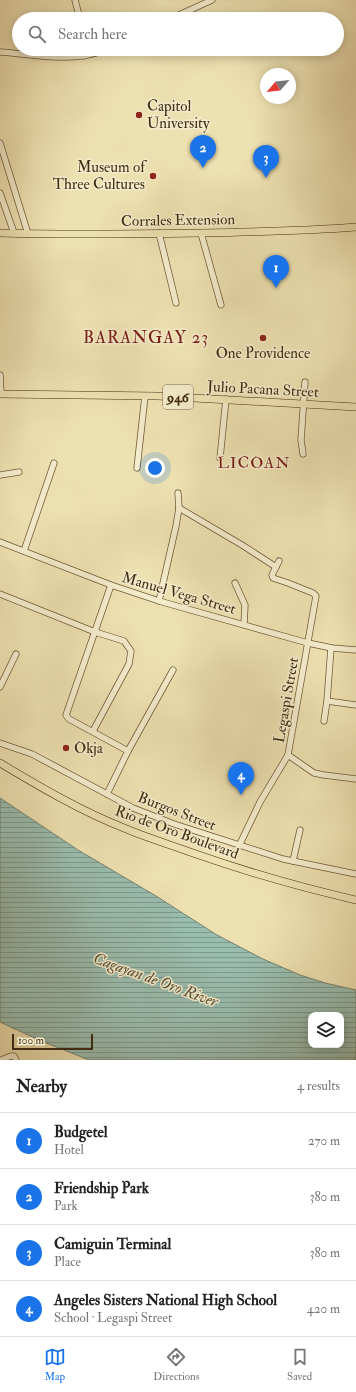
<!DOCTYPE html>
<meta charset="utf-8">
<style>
:root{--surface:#fff;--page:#f2f2f2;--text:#222;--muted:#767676;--line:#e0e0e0;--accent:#1a73e8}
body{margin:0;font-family:"IM FELL Double Pica",serif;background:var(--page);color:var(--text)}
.controls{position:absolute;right:12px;bottom:12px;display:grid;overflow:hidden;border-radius:8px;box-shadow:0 2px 10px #0003}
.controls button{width:36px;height:36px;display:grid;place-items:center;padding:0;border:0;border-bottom:1px solid var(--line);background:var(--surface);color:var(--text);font:20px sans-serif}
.compass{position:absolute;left:260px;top:68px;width:36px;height:36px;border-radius:50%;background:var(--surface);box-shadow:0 2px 10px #0003;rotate:242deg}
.scale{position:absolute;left:12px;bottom:10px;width:81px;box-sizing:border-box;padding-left:4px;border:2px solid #432c12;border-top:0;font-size:11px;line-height:14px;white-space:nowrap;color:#432c12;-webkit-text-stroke:3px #f4eccc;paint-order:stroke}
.you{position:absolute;left:155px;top:468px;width:14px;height:14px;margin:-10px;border:3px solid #fff;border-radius:50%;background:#1a73e8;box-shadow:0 0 0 6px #1a73e833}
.badge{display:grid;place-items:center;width:26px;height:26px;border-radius:50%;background:var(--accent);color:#fff;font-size:13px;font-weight:700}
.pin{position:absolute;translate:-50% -33px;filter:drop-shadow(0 1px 2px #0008)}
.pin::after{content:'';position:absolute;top:21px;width:14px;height:12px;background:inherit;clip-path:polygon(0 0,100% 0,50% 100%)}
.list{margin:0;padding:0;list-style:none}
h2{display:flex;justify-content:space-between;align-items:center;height:52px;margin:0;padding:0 16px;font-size:17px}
h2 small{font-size:13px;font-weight:400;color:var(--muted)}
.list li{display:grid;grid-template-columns:26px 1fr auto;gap:12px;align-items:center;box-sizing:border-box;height:56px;padding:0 16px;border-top:1px solid var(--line)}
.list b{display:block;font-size:15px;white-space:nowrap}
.list p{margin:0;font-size:13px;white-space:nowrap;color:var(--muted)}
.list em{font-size:13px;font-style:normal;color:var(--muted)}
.icon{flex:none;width:22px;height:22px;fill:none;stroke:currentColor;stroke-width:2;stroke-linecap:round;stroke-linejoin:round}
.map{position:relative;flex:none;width:356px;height:1060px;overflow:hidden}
.search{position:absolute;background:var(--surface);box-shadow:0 2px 10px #0003;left:12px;right:12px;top:12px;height:44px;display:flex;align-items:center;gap:10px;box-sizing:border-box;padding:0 14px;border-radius:22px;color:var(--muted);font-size:15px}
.sheet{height:276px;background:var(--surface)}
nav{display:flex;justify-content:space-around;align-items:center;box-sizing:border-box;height:56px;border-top:1px solid var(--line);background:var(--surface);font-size:11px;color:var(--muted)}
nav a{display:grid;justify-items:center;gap:2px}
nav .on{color:var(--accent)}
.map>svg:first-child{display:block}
.water{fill:url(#water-rules);stroke:#778370;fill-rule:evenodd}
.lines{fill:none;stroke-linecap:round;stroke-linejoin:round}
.minor-casing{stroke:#6e593a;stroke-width:7}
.major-casing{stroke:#432c12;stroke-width:8}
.minor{stroke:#f4eccc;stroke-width:5.5}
.major{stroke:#eee1b1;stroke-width:7}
.poi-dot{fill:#8f2418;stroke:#f4eccc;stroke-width:1.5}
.labels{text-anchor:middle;stroke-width:3;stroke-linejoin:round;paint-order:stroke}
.shield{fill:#f4eccc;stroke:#78664a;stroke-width:1}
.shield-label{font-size:14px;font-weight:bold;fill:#432c12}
.poi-label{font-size:15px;fill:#432c12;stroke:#f4eccc;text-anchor:start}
.street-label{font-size:15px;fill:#432c12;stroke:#f4eccc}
.neighbourhood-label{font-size:16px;letter-spacing:1px;fill:#7a1f14;stroke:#f4eccc}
.water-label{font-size:16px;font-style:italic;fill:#585039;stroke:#f4eccc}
.quarter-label{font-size:17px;letter-spacing:1px;fill:#7a1f14;stroke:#f4eccc}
</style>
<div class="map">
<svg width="356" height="1060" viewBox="0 0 356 1060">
<defs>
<pattern id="water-rules" width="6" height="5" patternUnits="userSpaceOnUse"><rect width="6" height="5" fill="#99bdaf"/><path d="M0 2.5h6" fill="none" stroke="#7e9a8d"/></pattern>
</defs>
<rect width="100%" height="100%" fill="#eee1b1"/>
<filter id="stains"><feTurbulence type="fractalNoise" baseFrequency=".005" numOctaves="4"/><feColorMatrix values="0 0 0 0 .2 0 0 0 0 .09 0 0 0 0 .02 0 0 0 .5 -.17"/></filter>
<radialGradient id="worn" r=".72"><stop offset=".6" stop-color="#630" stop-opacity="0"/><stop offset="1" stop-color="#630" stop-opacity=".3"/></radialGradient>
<path class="water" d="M0 798 78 850 156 896 217 935 263 959 300 975 325 983 356 990V1060H89L39 1040 0 1022ZM311 1015H341V1045H311Z"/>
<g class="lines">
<defs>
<g id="minor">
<polyline points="75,0 80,19"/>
<polyline points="170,19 212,0"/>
<polyline points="83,49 84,56"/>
<path d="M0 52C33 54 75 64 106 49"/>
<polyline points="0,143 28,234"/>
<polyline points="0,193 14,233"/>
<polyline points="159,233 176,303"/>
<polyline points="201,233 221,305"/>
<polyline points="0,375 1,394"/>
<polyline points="303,454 301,440 305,382"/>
<polyline points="220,458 226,399"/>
<polyline points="137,468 145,396"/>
<polyline points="0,475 19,472"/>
<polyline points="179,508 242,545 276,567"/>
<polyline points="0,542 111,585 159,601 308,643 332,648 356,650"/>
<polyline points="24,551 54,463"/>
<polyline points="235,583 245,605 244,624"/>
<polyline points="111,585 66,715 69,719 128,751"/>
<polyline points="0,594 95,632 124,641 131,651 129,664 93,731"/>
<polyline points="159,601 176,526 179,508 178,493"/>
<polyline points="0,687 16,654"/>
<polyline points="327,701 356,705"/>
<polyline points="324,721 327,701 331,648"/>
<polyline points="0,743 32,754 133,808 174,824 283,859 356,874"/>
<polyline points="288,755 314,773 324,775 356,779"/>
<polyline points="107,794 128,751 173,670"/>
<polyline points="239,846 260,802 288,755 316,596 313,593 288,583 273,578 272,575 279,561"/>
<polyline points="293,861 300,830"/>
<polyline points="1,1060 11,1056 14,1056 16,1060"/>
</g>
<g id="major">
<path d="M0 233C67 235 134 234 201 233 253 232 304 231 356 227"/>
<polyline points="0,394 158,396 356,407"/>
<path d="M0 763C40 787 81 811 124 828 145 837 168 844 190 852 244 871 299 887 356 900"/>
</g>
</defs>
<use href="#minor" class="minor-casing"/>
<use href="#major" class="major-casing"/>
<use href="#minor" class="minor"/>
<use href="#major" class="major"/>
</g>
<g class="poi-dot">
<circle cx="139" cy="115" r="4"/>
<circle cx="153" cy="176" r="4"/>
<circle cx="263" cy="338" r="4"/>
<circle cx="66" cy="748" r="4"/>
</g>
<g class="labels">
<rect class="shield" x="163" y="385" width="30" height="24" rx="3"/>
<g class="shield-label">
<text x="178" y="402">946</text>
</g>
<g class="poi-label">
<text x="147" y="111">Capitol<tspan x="147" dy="17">University</tspan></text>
<text x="145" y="172" text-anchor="end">Museum of<tspan x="145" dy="17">Three Cultures</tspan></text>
<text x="263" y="358" text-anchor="middle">One Providence</text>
<text x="74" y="753">Okja</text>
</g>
<g class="street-label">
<text transform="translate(178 220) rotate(-1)" y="5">Corrales Extension</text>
<text transform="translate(263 389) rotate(3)" y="5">Julio Pacana Street</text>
<text transform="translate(179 593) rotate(16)" y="5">Manuel Vega Street</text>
<text transform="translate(286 700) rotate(-80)" y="5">Legaspi Street</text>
<text transform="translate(177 811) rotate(21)" y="5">Burgos Street</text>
<text transform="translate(177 832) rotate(20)" y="5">Rio de Oro Boulevard</text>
</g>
<g class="neighbourhood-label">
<text x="254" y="468">LICOAN</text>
</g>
<g class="water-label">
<text transform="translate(156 979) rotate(20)" y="6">Cagayan de Oro River</text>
</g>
<g class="quarter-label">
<text x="146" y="343">BARANGAY 23</text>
</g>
</g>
<rect width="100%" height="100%" filter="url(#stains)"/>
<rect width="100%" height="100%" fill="url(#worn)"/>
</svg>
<div class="controls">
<button><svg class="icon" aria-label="layers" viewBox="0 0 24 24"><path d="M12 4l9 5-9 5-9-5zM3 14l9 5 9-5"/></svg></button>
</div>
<svg class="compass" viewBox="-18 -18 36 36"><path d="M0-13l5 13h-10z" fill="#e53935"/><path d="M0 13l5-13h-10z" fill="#767676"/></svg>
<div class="scale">100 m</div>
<div class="you"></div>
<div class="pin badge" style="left:276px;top:288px">1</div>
<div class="pin badge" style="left:203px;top:168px">2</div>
<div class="pin badge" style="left:266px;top:178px">3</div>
<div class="pin badge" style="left:241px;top:795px">4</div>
<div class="search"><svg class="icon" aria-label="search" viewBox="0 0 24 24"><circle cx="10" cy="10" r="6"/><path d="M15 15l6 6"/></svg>Search here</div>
</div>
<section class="sheet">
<h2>Nearby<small>4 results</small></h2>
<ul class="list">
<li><span class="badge">1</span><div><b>Budgetel</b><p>Hotel</p></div><em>270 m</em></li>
<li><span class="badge">2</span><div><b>Friendship Park</b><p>Park</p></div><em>380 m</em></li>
<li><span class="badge">3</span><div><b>Camiguin Terminal</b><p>Place</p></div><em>380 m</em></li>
<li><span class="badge">4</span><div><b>Angeles Sisters National High School</b><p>School · Legaspi Street</p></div><em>420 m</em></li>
</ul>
</section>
<nav>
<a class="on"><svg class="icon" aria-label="map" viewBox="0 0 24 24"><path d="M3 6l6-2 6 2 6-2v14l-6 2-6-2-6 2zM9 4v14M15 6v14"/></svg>Map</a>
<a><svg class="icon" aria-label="directions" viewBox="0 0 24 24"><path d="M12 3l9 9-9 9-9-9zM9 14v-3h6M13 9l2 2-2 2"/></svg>Directions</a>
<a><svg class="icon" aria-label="saved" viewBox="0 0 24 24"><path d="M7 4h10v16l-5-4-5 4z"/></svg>Saved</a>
</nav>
